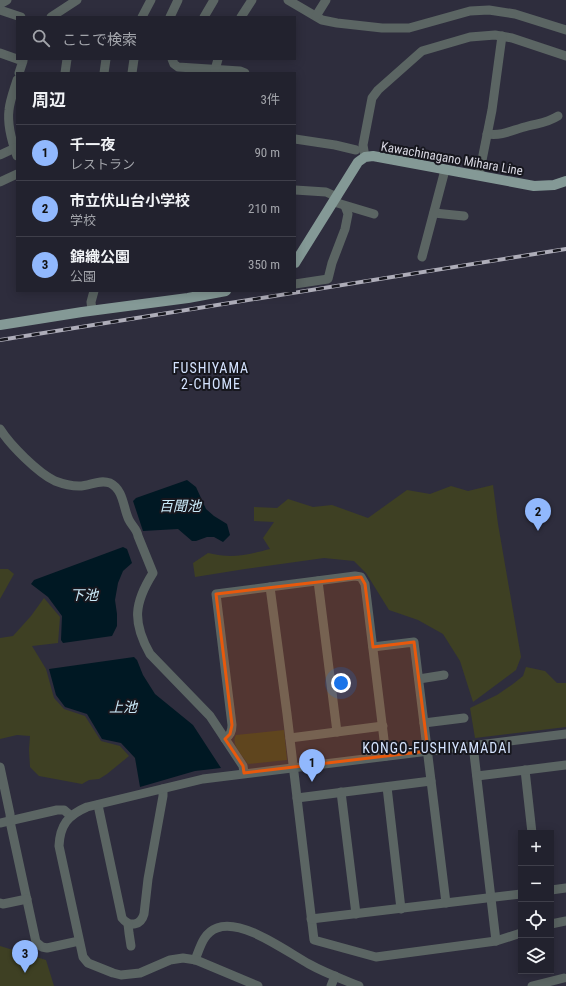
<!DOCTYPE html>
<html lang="ja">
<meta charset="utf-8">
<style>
:root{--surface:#22222e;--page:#2e2f3a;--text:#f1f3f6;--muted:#a2a4aa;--line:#3f3f4a;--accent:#91b8fd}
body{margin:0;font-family:"Roboto Condensed","Noto Sans JP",sans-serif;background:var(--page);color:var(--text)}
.controls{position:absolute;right:12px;bottom:12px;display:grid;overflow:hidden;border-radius:0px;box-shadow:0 2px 10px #0003}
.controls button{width:36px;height:36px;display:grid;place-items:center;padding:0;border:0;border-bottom:1px solid var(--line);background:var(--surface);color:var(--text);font:20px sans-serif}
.you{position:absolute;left:341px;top:683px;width:14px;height:14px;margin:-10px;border:3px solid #fff;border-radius:50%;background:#1a73e8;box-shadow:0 0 0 6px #1a73e833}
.badge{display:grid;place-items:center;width:26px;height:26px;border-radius:50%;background:var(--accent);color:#111;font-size:13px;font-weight:700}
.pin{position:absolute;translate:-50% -33px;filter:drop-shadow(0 1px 2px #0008)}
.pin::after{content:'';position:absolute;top:21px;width:14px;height:12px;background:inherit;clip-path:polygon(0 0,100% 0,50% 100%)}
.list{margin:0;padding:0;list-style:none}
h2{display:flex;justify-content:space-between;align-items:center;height:52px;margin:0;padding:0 16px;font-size:17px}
h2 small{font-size:13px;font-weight:400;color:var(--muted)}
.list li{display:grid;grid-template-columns:26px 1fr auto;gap:12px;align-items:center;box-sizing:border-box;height:56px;padding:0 16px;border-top:1px solid var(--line)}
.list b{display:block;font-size:15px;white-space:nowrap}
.list p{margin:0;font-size:13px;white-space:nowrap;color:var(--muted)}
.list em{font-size:13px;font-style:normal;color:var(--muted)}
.icon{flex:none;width:22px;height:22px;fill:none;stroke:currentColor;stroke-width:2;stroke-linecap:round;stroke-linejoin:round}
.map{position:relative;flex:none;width:566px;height:986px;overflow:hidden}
.search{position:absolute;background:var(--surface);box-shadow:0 2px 10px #0003;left:16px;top:16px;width:280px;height:44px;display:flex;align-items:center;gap:10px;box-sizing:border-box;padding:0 14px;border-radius:0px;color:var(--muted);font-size:15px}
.panel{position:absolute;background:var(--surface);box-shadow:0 2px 10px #0003;left:16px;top:72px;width:280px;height:220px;border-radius:0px}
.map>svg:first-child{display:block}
.green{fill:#3e4023}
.water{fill:#001823}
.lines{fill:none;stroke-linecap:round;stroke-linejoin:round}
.minor{stroke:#5b6563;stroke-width:9}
.major{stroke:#849996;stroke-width:10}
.rail-casing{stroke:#aeadb9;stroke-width:4}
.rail{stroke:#17171e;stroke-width:2.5;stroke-dasharray:8;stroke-linecap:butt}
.marked{fill:#e8590c;fill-opacity:0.2;stroke:#e8590c;stroke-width:3;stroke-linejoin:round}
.labels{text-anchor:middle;stroke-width:4;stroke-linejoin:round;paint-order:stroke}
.street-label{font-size:13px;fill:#d7d6e1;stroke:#17171e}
.neighbourhood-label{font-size:14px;letter-spacing:1px;fill:#d4e3fe;stroke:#17171e}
.water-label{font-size:14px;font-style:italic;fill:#caeaf9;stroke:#17171e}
</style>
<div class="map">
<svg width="566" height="986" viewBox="0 0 566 986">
<rect width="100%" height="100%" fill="#2e2d3d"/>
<g class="green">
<path d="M493 485 498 524 521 657 516 670 473 702 460 661 443 634 418 620 389 610 366 573 354 561 324 558 245 569 195 577 193 563 208 553C232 559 247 555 270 549L263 538 274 522 254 521V507L277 508 288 499 313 507 332 505 368 518 407 490 430 494 451 486 468 491Z"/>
<polygon points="0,569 8,569 14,574 0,599"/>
<polygon points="44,598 60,617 58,643 32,646 46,669 54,698 64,709 85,716 101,741 120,746 129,756 107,774 99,779 89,780 82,784 39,776 30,767 29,750 30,736 17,735 0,739 0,638 13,636 31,616"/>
<polygon points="526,667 545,671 557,683 566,683 566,727 475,738 470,708 497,695 513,684 523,676"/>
<path d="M284 730 287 760 248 764C243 756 230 744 236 735Z"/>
<polygon points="0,946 46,960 54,986 0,986"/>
</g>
<g class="water">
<polygon points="187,480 196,487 206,509 214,516 227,524 230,535 223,542 214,537 207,537 196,541 192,541 178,529 143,531 133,501 136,498"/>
<polygon points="123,547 127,549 132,563 123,571 118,583 115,600 117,614 117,626 112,636 63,643 61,640 62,616 48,597 31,584 34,580"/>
<polygon points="134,657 137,660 143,675 155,694 193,725 221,768 195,771 140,787 135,758 121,743 102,739 87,714 65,707 56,695 49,669"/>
</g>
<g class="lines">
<g class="minor">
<polyline points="288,0 322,20 337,23 382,28 409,28 470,11 489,10 515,14 566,30"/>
<polyline points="0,4 7,0"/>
<polyline points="0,10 21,17"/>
<polyline points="316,16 326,0"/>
<polyline points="51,17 77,0"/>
<polyline points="142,17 151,0"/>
<polyline points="170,17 178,0"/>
<polyline points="204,17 214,0"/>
<polyline points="241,17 252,0"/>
<polyline points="0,53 17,59"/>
<polyline points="18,59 23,61 19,73"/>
<polyline points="172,59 174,64 178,67 240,71 245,73"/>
<polyline points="215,70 218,59"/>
<polyline points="65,73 67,59"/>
<polyline points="104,73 106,59"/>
<polyline points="132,73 134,59"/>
<path d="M17 80C14 90 10 100 9 110 7 125 12 142 17 156"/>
<path d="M487 134C504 136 512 130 528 126 539 123 547 123 558 116"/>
<polyline points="295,139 335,145 356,150"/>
<polyline points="0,155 15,148"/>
<polyline points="365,157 363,145 372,98 378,90 422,51 470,37 495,35 512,38 566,56"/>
<polyline points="479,175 492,110 502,36"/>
<polyline points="0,182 17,174"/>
<polyline points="295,190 326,192 337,197"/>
<polyline points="334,202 374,214"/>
<polyline points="434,213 464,216"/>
<polyline points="422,257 445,170"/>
<polyline points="295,284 328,279 332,263 345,229 348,214 345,206"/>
<polyline points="92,310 91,302 94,291"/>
<path d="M0 429C10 445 38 473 55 481 63 484 71 486 79 486 90 486 99 479 110 483 124 490 123 508 129 520 132 526 137 529 138 536L153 573C134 603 132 622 150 654L210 716 243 766 244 773"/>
<polyline points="318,581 337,732"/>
<polyline points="270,587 287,714 314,940 376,957 496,941 521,933"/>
<polyline points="373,647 414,642 446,903"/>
<polyline points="419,679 444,675"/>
<polyline points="424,723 464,718"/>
<polyline points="290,738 383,726"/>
<path d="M225 739C230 735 232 732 232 725L216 594 355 576 361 577 365 584 386 756"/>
<polyline points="473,745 496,941"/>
<polyline points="0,767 10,814 11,826 36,942 42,947 47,948 79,941"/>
<polyline points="525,770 532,833"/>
<polyline points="477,776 566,765"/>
<polyline points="387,787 401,909"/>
<polyline points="341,792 356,914"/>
<polyline points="297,798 431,781"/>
<path d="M98 805 122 918C130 928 141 925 144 914L148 879 163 796V789"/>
<polyline points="0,823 57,810 64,810 71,816"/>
<polyline points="551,890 566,888"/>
<polyline points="0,903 3,904 27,899"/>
<polyline points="311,919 521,894"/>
<polyline points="128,924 129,933 131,946"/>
<polyline points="551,924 566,921"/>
<path d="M195 960C200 948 203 933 217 928 242 918 287 952 309 964 325 973 342 979 359 986"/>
<path d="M258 986 196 960 183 958 170 960 140 973 121 975 113 973 88 963 83 957 59 846C60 825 68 815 87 807L203 779 566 734"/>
<polyline points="331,986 335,976"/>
<polyline points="532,986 564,978"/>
</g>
<g class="major">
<polyline points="295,263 358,162 365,157 373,156 534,186 554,185 566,181"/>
<polyline points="0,325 82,312 188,298 226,291"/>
</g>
<defs>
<polyline id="rail" points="0,340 566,249"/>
</defs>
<use href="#rail" class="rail-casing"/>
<use href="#rail" class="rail"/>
</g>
<path class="marked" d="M361 577 365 584 373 647 414 642 428 751 244 773 243 766 225 739 230 734 232 725 216 594Z"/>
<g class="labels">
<g class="street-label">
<text transform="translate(452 158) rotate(10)" y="5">Kawachinagano Mihara Line</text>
</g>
<g class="neighbourhood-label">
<text x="211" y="373">FUSHIYAMA<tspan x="211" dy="16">2-CHOME</tspan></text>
<text x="437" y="753">KONGO-FUSHIYAMADAI</text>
</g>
<g class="water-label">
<text x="180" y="511">百聞池</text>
<text x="84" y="600">下池</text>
<text x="123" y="712">上池</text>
</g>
</g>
</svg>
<div class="controls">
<button>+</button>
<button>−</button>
<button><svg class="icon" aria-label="locate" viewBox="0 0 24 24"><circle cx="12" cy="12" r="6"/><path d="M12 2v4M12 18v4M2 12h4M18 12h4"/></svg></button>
<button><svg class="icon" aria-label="layers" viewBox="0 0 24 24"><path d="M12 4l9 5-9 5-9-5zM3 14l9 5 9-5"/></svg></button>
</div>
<div class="you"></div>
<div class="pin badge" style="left:312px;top:782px">1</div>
<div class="pin badge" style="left:538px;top:531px">2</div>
<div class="pin badge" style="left:25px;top:973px">3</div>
<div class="search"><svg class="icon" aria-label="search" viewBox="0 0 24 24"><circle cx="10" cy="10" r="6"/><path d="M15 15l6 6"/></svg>ここで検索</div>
<section class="panel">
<h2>周辺<small>3件</small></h2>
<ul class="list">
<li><span class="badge">1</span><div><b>千一夜</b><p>レストラン</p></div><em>90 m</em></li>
<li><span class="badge">2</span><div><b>市立伏山台小学校</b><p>学校</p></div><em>210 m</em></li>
<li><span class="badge">3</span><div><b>錦織公園</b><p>公園</p></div><em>350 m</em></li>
</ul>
</section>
</div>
